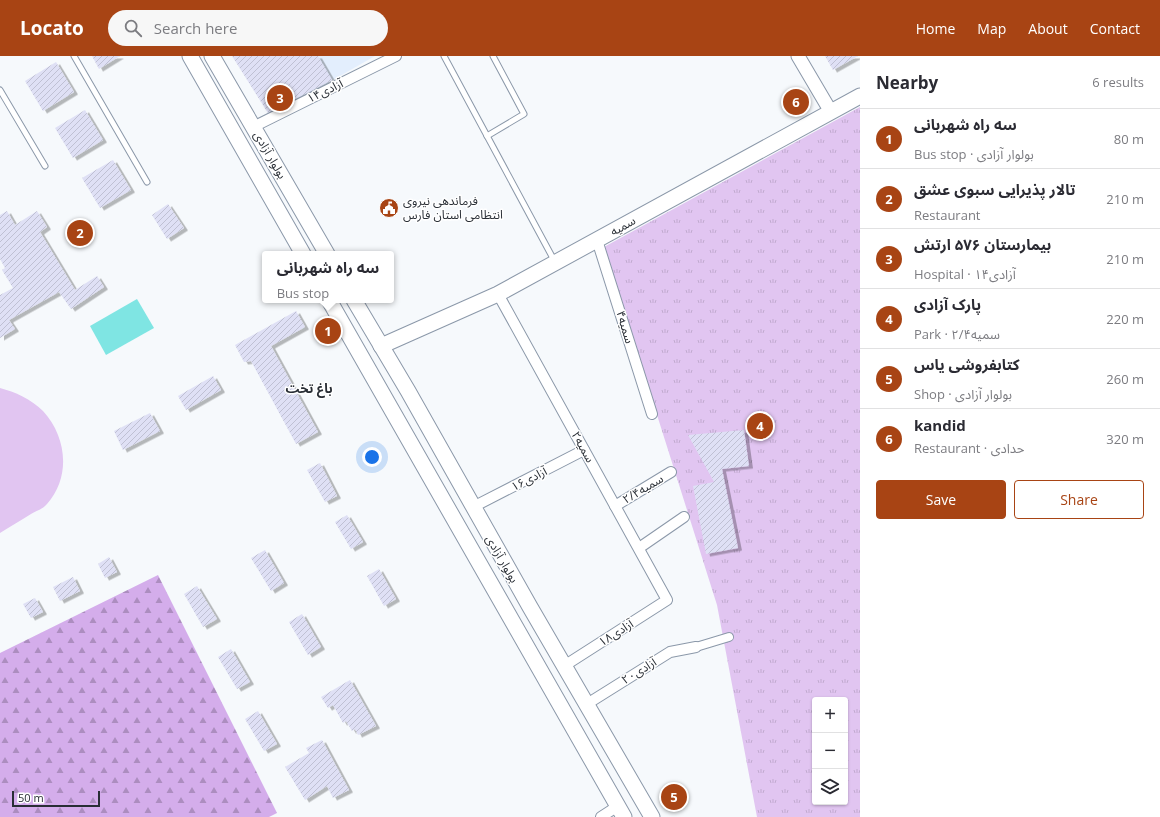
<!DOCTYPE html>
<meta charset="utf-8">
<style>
:root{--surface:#fff;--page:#f7f7f7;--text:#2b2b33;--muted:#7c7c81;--line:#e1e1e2;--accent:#a84414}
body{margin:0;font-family:"Open Sans","Noto Sans Arabic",sans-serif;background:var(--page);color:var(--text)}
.controls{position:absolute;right:12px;bottom:12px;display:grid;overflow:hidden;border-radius:4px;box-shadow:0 1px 3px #0004}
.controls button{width:36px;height:36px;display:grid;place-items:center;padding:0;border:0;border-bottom:1px solid var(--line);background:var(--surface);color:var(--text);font:20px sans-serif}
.scale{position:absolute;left:12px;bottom:10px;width:88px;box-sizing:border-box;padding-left:4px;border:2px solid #292e35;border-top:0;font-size:11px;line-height:14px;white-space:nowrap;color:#292e35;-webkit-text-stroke:3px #fff;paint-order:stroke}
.you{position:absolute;left:372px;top:401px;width:14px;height:14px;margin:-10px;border:3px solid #fff;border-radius:50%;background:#1a73e8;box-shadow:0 0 0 6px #1a73e833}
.badge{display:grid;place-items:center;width:26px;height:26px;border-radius:50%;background:var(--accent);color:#fff;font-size:13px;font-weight:700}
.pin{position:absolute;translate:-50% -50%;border:2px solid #fff;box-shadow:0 1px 4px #0006}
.popup{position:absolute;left:262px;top:195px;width:132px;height:52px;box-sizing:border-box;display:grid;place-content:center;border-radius:4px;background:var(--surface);filter:drop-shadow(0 1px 3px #0005);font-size:13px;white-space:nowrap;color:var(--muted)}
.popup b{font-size:15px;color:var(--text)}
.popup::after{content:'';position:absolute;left:50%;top:100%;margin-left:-8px;border:8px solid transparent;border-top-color:var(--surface)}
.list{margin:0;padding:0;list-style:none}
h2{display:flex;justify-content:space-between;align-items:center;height:52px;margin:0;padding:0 16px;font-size:17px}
h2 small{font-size:13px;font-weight:400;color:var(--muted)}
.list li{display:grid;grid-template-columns:26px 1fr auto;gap:12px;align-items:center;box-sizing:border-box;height:60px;padding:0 16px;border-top:1px solid var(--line)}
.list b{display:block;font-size:15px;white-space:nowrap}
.list p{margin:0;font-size:13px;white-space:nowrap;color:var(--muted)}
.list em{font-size:13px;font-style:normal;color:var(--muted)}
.actions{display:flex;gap:8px;padding:12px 16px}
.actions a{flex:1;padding:9px 0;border:1px solid var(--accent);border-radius:4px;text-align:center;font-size:14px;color:var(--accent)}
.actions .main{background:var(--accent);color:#fff}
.icon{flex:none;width:22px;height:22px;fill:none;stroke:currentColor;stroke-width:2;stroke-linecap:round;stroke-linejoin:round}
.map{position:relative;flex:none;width:860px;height:761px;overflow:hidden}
header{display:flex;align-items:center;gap:24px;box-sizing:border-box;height:56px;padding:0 20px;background:var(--accent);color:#fff}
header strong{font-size:19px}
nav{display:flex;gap:22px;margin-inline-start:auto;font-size:14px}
.search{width:280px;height:36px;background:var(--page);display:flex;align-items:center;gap:10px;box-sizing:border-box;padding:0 14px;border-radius:22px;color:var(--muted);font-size:15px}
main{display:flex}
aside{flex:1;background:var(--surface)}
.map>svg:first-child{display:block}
.built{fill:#e3eefd}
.forest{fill:url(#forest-firs)}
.park{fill:url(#park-tufts);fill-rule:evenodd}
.pitch{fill:#e1c5f1}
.water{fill:#7fe5e3}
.building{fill:url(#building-hatch);filter:url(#shadow)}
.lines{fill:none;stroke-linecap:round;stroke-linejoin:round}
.service-casing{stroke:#8b98a9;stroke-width:7}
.pedestrian-casing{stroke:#8b98a9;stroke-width:10}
.minor-casing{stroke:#8b98a9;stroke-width:12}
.tertiary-casing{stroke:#8b98a9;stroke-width:15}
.secondary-casing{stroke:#8b98a9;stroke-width:17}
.service{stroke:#fff;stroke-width:5}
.pedestrian{stroke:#fff;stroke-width:8}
.minor{stroke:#fff;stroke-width:10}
.tertiary{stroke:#fff;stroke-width:13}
.secondary{stroke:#fff;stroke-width:15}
.labels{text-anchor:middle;stroke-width:3;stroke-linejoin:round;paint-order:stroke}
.street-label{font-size:12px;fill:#292e35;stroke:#fff}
.poi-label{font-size:12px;fill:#292e35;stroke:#fff;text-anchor:start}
.neighbourhood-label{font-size:13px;font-weight:bold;fill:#292e35;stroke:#fff}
</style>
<header>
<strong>Locato</strong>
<div class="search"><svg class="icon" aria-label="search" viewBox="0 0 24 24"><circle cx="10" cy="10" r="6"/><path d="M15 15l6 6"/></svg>Search here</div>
<nav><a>Home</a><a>Map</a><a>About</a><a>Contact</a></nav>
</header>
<main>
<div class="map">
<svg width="860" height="761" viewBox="0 0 860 761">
<defs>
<pattern id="forest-firs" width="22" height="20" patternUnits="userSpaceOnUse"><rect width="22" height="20" fill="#d4adeb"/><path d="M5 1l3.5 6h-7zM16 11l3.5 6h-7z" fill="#ac8dbf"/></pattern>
<pattern id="park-tufts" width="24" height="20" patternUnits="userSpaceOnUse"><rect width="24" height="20" fill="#e1c5f1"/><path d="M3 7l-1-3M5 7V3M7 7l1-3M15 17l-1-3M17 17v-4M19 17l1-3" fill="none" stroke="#c1aacf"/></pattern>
<pattern id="building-hatch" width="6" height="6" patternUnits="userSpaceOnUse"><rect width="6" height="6" fill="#dfe0f5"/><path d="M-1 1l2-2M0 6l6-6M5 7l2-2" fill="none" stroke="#bfc0d3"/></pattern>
<filter id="shadow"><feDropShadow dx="4" dy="2.5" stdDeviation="0" flood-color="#0004"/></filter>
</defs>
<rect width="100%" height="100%" fill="#f6f9fc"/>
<polygon class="built" points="234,0 375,0 270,60"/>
<polygon class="forest" points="158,519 277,757 269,761 0,761 0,597"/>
<path class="park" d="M860 51V761H757L717 549 604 191ZM815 644H845V746H815Z"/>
<path class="pitch" d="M0 332C15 336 31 343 43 355 67 381 71 421 47 448 43 453 36 455 31 458 21 464 10 471 0 477Z"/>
<polygon class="water" points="137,243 154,272 106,299 90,270"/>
<g class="building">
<polygon points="92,0 120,0 99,13"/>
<polygon points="232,0 318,0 332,24 268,57"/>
<polygon points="825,0 858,0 833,14"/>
<polygon points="56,6 74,36 43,55 25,25"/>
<polygon points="85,54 103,84 73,102 55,72"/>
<polygon points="113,104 131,134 100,152 82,122"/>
<polygon points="168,148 184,172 167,183 152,159"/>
<polygon points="7,155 15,169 37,155 47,171 40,176 75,234 97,220 104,231 71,253 59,236 9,264 15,273 0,282 0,239 13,232 2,214 5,212 0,203 0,159"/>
<polygon points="296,255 305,271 271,290 318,376 296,388 251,305 244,306 235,289"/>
<polygon points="213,320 221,334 186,354 178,340"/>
<polygon points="150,357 160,375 123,394 114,375"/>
<polygon points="744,374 749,410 722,413 738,492 706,498 693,430 714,426 688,379"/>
<polygon points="320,407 337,440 325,446 307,414"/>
<polygon points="347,459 363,486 351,493 335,466"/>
<polygon points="265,494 284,527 271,535 251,502"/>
<polygon points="109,501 117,516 105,522 98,508"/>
<polygon points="379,513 396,543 384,550 367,520"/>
<polygon points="73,521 80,535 60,545 53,531"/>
<polygon points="197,530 217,563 203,571 184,538"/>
<polygon points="35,542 43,556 31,562 23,548"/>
<polygon points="302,558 321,591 308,599 289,566"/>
<polygon points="231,593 250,626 237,633 218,601"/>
<polygon points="350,624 376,670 358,679 355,673 352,675 346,665 343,667 333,649 328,652 321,641"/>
<polygon points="258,655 277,688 264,695 245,663"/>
<polygon points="322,684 349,734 333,742 327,730 305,744 285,711 309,697 306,692"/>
</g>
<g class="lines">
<defs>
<g id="service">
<polyline points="74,0 147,126"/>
<polyline points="444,0 555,206"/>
<polyline points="0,34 45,110"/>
<polyline points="487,80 524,58 493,0"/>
</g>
<polyline id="pedestrian" points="696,591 729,581"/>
<g id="minor">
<polyline points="253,71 396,0"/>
<polyline points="597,184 652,358"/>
<polyline points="498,238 667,544 564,610"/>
<polyline points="615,450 671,416"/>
<polyline points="473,451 584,394"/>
<polyline points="639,492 684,461"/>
<polyline points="587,648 670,596 696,591"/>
<polyline points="601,761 618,750"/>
</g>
<polyline id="tertiary" points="798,0 831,56"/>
<g id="secondary">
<polyline points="190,0 303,198"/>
<polyline points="212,0 327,198"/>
<polyline points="329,244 624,761"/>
<polyline points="354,244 408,335 530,551 652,761"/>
<polyline points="381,290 498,238 860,40"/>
</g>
</defs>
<use href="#service" class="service-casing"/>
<use href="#pedestrian" class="pedestrian-casing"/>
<use href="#minor" class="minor-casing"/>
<use href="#tertiary" class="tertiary-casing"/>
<use href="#secondary" class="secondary-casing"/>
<use href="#service" class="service"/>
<use href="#pedestrian" class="pedestrian"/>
<use href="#minor" class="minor"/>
<use href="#tertiary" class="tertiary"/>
<use href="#secondary" class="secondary"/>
</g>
<defs>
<symbol id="civic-disc" viewBox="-11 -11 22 22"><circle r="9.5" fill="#a84414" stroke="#fff"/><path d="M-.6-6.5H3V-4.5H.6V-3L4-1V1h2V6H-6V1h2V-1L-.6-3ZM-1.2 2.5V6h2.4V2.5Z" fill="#fff"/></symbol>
</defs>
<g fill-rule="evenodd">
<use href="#civic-disc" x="378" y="141" width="22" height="22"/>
</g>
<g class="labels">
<g class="street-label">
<text transform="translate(325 35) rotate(-26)" y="4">آزادی۱۴</text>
<text transform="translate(270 99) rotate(60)" y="4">بولوار آزادی</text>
<text transform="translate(623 170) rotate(-29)" y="4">سمیه</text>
<text transform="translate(625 271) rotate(73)" y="4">سمیه۴</text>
<text transform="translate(583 391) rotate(61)" y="4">۲سمیه</text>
<text transform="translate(529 423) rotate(-27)" y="4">آزادی۱۶</text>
<text transform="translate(643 433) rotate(-31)" y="4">سمیه۲/۴</text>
<text transform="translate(502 503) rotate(60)" y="4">بولوار آزادی</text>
<text transform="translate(616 577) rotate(-33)" y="4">آزادی۱۸</text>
<text transform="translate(639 615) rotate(-32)" y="4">آزادی۲۰</text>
</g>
<g class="poi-label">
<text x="403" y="149">فرماندهی نیروی<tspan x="403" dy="14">انتظامی استان فارس</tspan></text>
</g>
<g class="neighbourhood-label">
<text x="309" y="337">باغ تخت</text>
</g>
</g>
</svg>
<div class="controls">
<button>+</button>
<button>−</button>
<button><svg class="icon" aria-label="layers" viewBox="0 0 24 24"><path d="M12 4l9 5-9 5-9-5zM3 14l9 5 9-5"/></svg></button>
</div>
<div class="scale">50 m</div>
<div class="you"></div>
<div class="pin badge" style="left:328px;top:275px">1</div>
<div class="popup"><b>سه راه شهربانی</b>Bus stop</div>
<div class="pin badge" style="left:80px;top:177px">2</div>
<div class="pin badge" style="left:280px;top:42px">3</div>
<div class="pin badge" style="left:760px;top:370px">4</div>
<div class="pin badge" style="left:674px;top:741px">5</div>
<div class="pin badge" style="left:796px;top:46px">6</div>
</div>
<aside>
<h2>Nearby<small>6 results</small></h2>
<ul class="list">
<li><span class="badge">1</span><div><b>سه راه شهربانی</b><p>Bus stop · بولوار آزادی</p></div><em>80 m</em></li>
<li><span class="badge">2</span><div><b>تالار پذیرایی سبوی عشق</b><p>Restaurant</p></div><em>210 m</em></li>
<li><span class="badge">3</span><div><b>بیمارستان ۵۷۶ ارتش</b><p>Hospital · آزادی۱۴</p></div><em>210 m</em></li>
<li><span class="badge">4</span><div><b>پارک آزادی</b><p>Park · سمیه۲/۴</p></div><em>220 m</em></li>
<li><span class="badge">5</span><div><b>کتابفروشی یاس</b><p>Shop · بولوار آزادی</p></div><em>260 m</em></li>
<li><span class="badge">6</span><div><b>kandid</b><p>Restaurant · حدادی</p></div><em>320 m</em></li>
</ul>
<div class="actions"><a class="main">Save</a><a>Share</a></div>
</aside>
</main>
